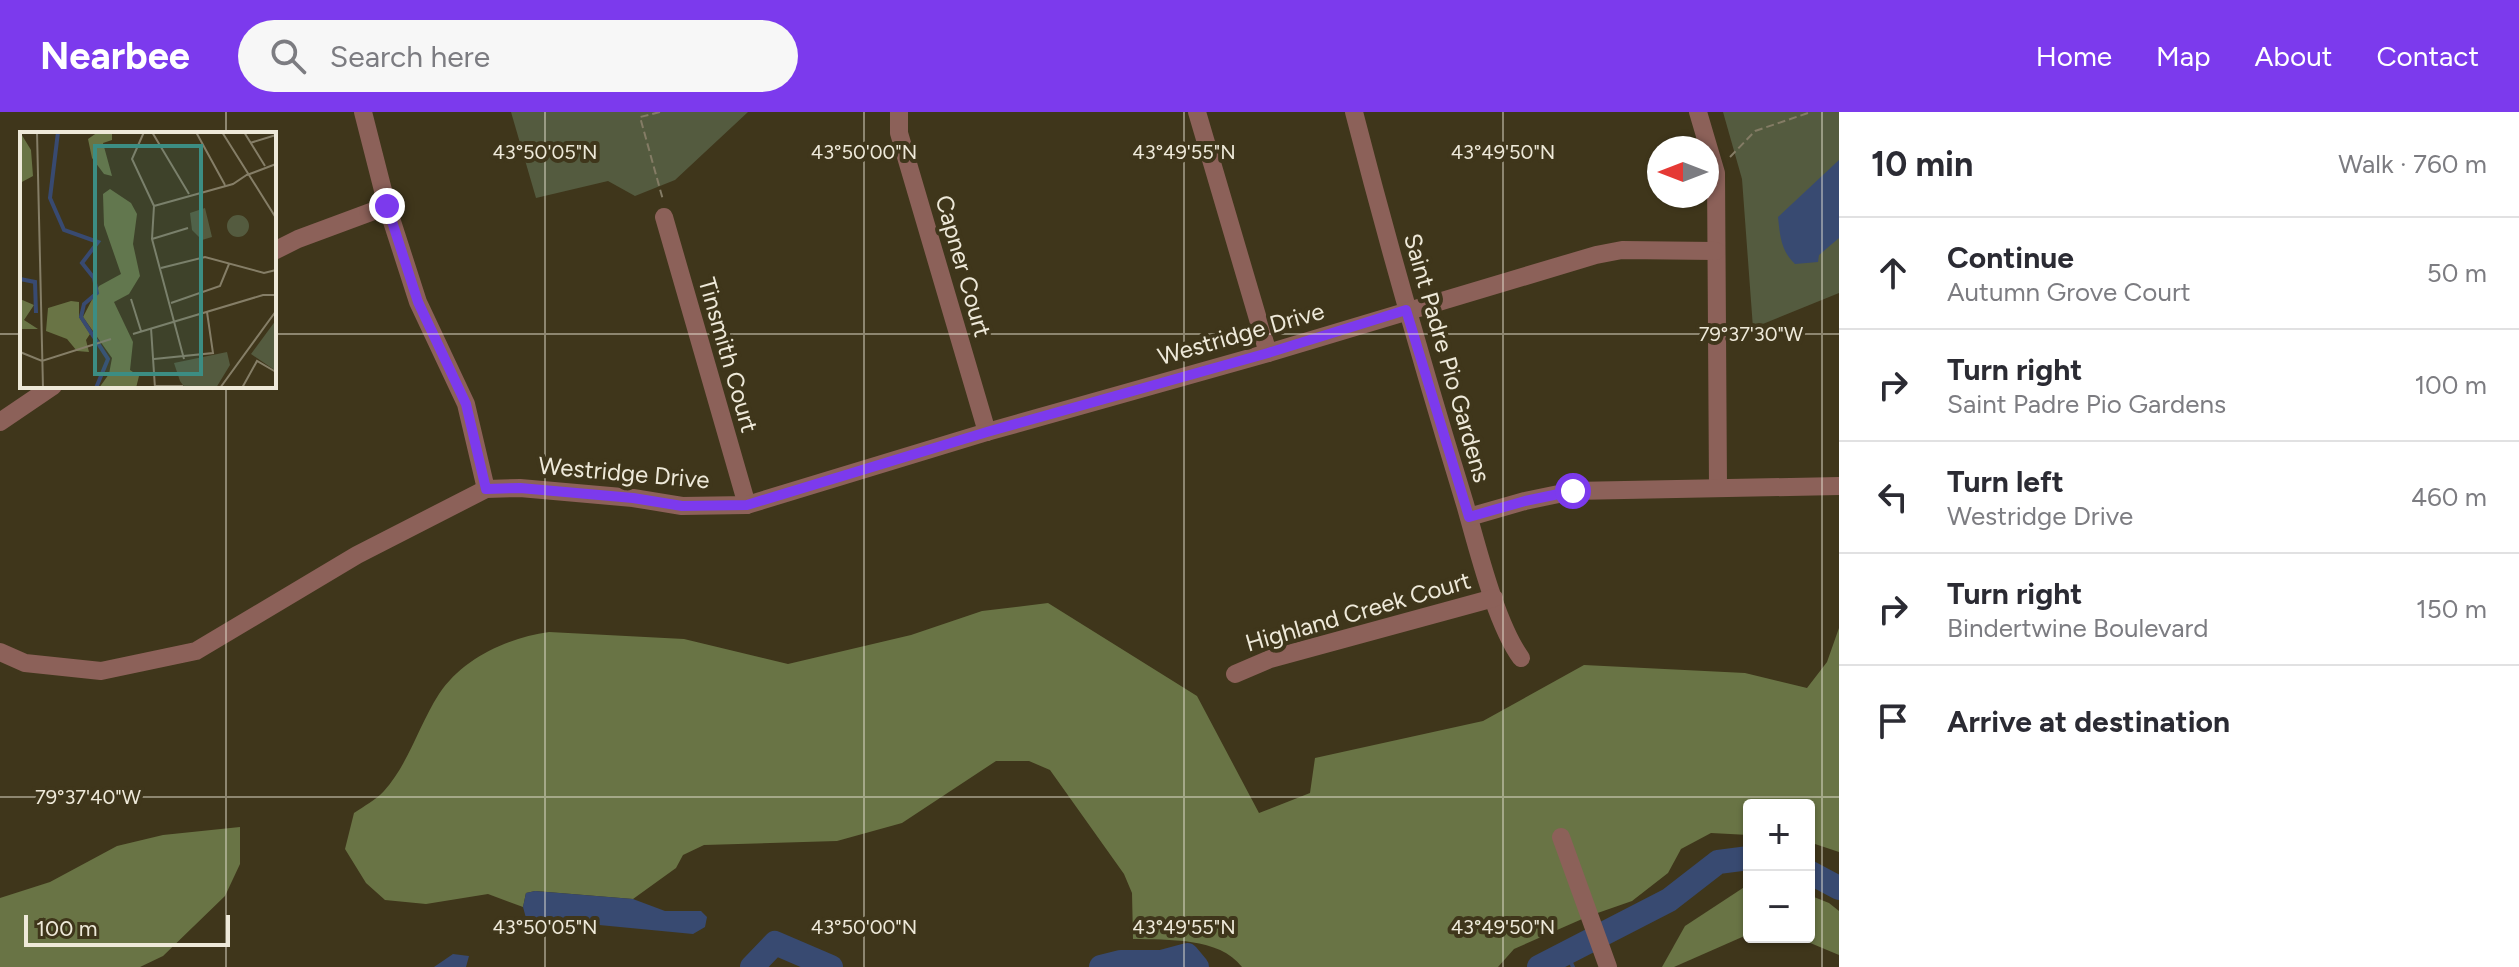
<!DOCTYPE html>
<meta charset="utf-8">
<style>
:root{--surface:#fff;--page:#f7f7f7;--text:#2b2b33;--muted:#7c7c81;--line:#e1e1e2;--accent:#7c3aed}
body{margin:0;font-family:Figtree,sans-serif;background:var(--page);color:var(--text)}
.controls{position:absolute;right:24px;bottom:24px;display:grid;overflow:hidden;border-radius:8px;box-shadow:0 2px 6px #0004}
.controls button{width:72px;height:72px;display:grid;place-items:center;padding:0;border:0;border-bottom:2px solid var(--line);background:var(--surface);color:var(--text);font:40px sans-serif}
.compass{position:absolute;left:1647px;top:24px;width:72px;height:72px;border-radius:50%;background:var(--surface);box-shadow:0 2px 6px #0004;rotate:270deg}
.scale{position:absolute;left:24px;bottom:20px;width:206px;box-sizing:border-box;padding-left:8px;border:4px solid #eee9d9;border-top:0;font-size:22px;line-height:28px;white-space:nowrap;color:#eee9d9;-webkit-text-stroke:6px #3f361b;paint-order:stroke}
.stop{position:absolute;width:24px;height:24px;margin:-18px;border:6px solid #7c3aed;border-radius:50%;background:#fff}
.stop.end{background:#7c3aed;border-color:#fff;box-shadow:0 2px 8px #0008}
.list{margin:0;padding:0;list-style:none}
h2{display:flex;justify-content:space-between;align-items:center;height:104px;margin:0;padding:0 32px;font-size:34px}
h2 small{font-size:26px;font-weight:400;color:var(--muted)}
.list li{display:grid;grid-template-columns:52px 1fr auto;gap:24px;align-items:center;box-sizing:border-box;height:112px;padding:0 32px;border-top:2px solid var(--line)}
.list b{display:block;font-size:30px;white-space:nowrap}
.list p{margin:0;font-size:26px;white-space:nowrap;color:var(--muted)}
.list em{font-size:26px;font-style:normal;color:var(--muted)}
.icon{flex:none;width:44px;height:44px;fill:none;stroke:currentColor;stroke-width:2;stroke-linecap:round;stroke-linejoin:round}
.map{position:relative;flex:none;width:1839px;height:855px;overflow:hidden}
header{display:flex;align-items:center;gap:48px;box-sizing:border-box;height:112px;padding:0 40px;background:var(--accent);color:#fff}
header strong{font-size:38px}
nav{display:flex;gap:44px;margin-inline-start:auto;font-size:28px}
.search{width:560px;height:72px;background:var(--page);display:flex;align-items:center;gap:20px;box-sizing:border-box;padding:0 28px;border-radius:44px;color:var(--muted);font-size:30px}
main{display:flex}
aside{flex:1;background:var(--surface)}
.map>svg:first-child{display:block}
.green{fill:#545b3f}
.forest{fill:#697445}
.water{fill:#384a71}
.lines{fill:none;stroke-linecap:round;stroke-linejoin:round}
.stream{stroke:#384a71;stroke-width:4}
.river{stroke:#384a71;stroke-width:24}
.path{stroke:#847c65;stroke-width:2;stroke-dasharray:8 4;stroke-linecap:butt}
.minor{stroke:#8c6159;stroke-width:18}
.route{stroke:#7c3aed;stroke-width:10}
.ticks{fill:none;stroke:#eee9d9;stroke-width:2;stroke-opacity:0.45}
.labels{text-anchor:middle;stroke-width:8;stroke-linejoin:round;paint-order:stroke}
.street-label{font-size:24px;fill:#eee9d9;stroke:#3f361b}
.inset-river{fill:none;stroke:#384a71;stroke-width:4}
.inset-road{fill:none;stroke:#857e67;stroke-width:2}
.view{fill:#3c8d83;fill-opacity:0.15;stroke:#3c8d83;stroke-width:4}
.inset-edge{fill:none;stroke:#eee9d9;stroke-width:4}
.ticks-label{font-size:20px;text-anchor:middle;fill:#eee9d9;stroke:#3f361b;stroke-width:8;stroke-linejoin:round;paint-order:stroke}
</style>
<header>
<strong>Nearbee</strong>
<div class="search"><svg class="icon" aria-label="search" viewBox="0 0 24 24"><circle cx="10" cy="10" r="6"/><path d="M15 15l6 6"/></svg>Search here</div>
<nav><a>Home</a><a>Map</a><a>About</a><a>Contact</a></nav>
</header>
<main>
<div class="map">
<svg width="1839" height="855" viewBox="0 0 1839 855">
<rect width="100%" height="100%" fill="#3f361b"/>
<g class="green">
<polygon points="511,0 748,0 675,68 635,84 608,69 536,86"/>
<polygon points="1723,0 1839,0 1839,181 1753,216 1742,67"/>
</g>
<g class="forest">
<path d="M1048 491 1197 584 1259 701 1310 681 1315 646 1483 609 1584 553 1745 561 1807 576 1827 550 1839 516V740L1809 730V693H1749V723L1711 721 1681 737 1668 761 1632 789 1589 804 1514 837 1498 855H1242C1219 825 1168 828 1133 827L1132 781 1124 762 1050 658 1029 649H996L902 711 837 729 704 733 683 743 676 756 633 787 535 779 526 781 523 795 488 782 426 792 385 788 366 771 345 737 354 701C364 694 376 688 384 679 409 651 419 613 439 582 463 546 507 526 549 520L684 527 788 552 911 523 982 499Z"/>
<polygon points="240,715 240,752 225,784 163,844 140,855 0,855 0,786 50,770 117,734 163,723"/>
<polygon points="1749,772 1749,822 1674,855 1662,855 1685,814"/>
<polygon points="1809,783 1829,791 1839,799 1839,843 1796,825 1809,825"/>
</g>
<g class="water">
<path d="M1839 48V126L1819 143 1818 150 1795 152C1781 139 1780 124 1778 105Z"/>
<polygon points="535,779 633,787 665,799 701,799 707,805 705,815 693,822 526,806 523,795 526,781"/>
<polygon points="453,842 469,844 466,855 434,855"/>
</g>
<g class="lines">
<polyline class="stream" points="1566,840 1573,855"/>
<g class="river">
<polyline points="1809,760 1839,776"/>
<polyline points="752,855 775,831 831,855"/>
<polyline points="1101,855 1121,850 1161,850 1187,843 1197,855"/>
<polyline points="1539,855 1669,788 1718,750 1749,746"/>
</g>
<g class="path">
<polyline points="660,0 640,5 663,88"/>
<polyline points="1730,45 1755,19 1811,0"/>
</g>
<g class="minor">
<polyline points="363,0 387,94 418,190 466,292 486,377"/>
<polyline points="899,0 899,21 987,320"/>
<polyline points="1197,0 1268,241"/>
<path d="M1354 0C1388 132 1425 262 1465 392 1477 434 1496 512 1521 546"/>
<polyline points="1698,0 1716,61 1718,376"/>
<polyline points="664,105 747,393"/>
<polyline points="274,139 298,127 387,94"/>
<polyline points="0,310 53,274"/>
<polyline points="1469,405 1525,389 1573,379 1839,374"/>
<polyline points="0,540 25,551 101,559 196,539 357,443 486,377 520,376 633,386 682,394 747,393 987,320 1268,241 1596,143 1622,138 1716,139"/>
<polyline points="1235,562 1270,547 1494,486"/>
<polyline points="1561,725 1608,855"/>
</g>
</g>
<g class="lines">
<polyline class="route" points="387,94 418,190 466,292 486,377 520,376 633,386 682,394 747,393 987,320 1268,241 1406,198 1469,405 1525,389 1573,379"/>
</g>
<path class="ticks" d="M226 0V22M545 0V855M864 0V855M1184 0V855M1503 0V855M1822 0V855M0 222H22M274 222H1839M226 274V855M0 685H1839"/>
<g class="labels">
<g class="street-label">
<text transform="translate(963 154) rotate(74)" y="8">Capner Court</text>
<text transform="translate(1241 222) rotate(-16)" y="8">Westridge Drive</text>
<text transform="translate(728 243) rotate(74)" y="8">Tinsmith Court</text>
<text transform="translate(1447 246) rotate(74)" y="8">Saint Padre Pio Gardens</text>
<text transform="translate(624 361) rotate(5)" y="8">Westridge Drive</text>
<text transform="translate(1358 500) rotate(-16)" y="8">Highland Creek Court</text>
</g>
</g>
<g transform="translate(20 20)">
<rect width="256" height="256" fill="#3f361b"/>
<path d="M185 76 192 105 182 108 172 98 170 81ZM207 94a11 11 0 1 1 22 0a11 11 0 1 1-22 0ZM256 188V239L231 222ZM207 220 210 233 196 256H165L160 249 154 231Z" fill="#545b3f"/>
<path d="M0 0 11 18 13 44 0 51ZM78 0 92 1V8L83 11 92 44 84 42 72 26 68 7ZM90 57 111 71 117 82 113 112 120 144 109 162 94 170 113 210 110 238 119 244 116 256H79L89 242 92 226 63 185 79 154 101 142 84 93 83 62ZM0 167 14 173 4 188 18 197H0ZM51 169 59 170V185L70 202 66 208 69 220 57 219 47 207 26 199 28 176Z" fill="#697445"/>
<path class="inset-river" d="M38 0 30 66 44 98 78 110 62 131 74 146 77 161 64 172 61 185 88 227 76 256M0 147 15 150 16 181"/>
<path class="inset-road" d="M17 0 23 256M124 0 112 27 134 74 132 107 164 227M132 0 169 62M176 0 205 53M202 0 256 86M224 0 245 34M230 11 256 3M227 43 256 32M134 74 213 52 228 42M132 107 168 96M141 136 185 125 244 141 256 138M111 167 121 199M151 171 200 154 209 132M131 196 135 256M113 202 243 163H256M0 220 22 229 91 207M134 227 193 221 187 180M135 254H163M200 256 256 179M222 256 237 229 256 240"/>
<path class="view" d="M75 14H181V242H75Z"/>
<rect width="256" height="256" class="inset-edge"/>
</g>
<g class="ticks-label">
<text x="545" y="47">43°50'05"N</text>
<text x="864" y="47">43°50'00"N</text>
<text x="1184" y="47">43°49'55"N</text>
<text x="1503" y="47">43°49'50"N</text>
<text x="1751" y="229">79°37'30"W</text>
<text x="88" y="692">79°37'40"W</text>
<text x="545" y="822">43°50'05"N</text>
<text x="864" y="822">43°50'00"N</text>
<text x="1184" y="822">43°49'55"N</text>
<text x="1503" y="822">43°49'50"N</text>
</g>
</svg>
<div class="controls">
<button>+</button>
<button>−</button>
</div>
<svg class="compass" viewBox="-18 -18 36 36"><path d="M0-13l5 13h-10z" fill="#e53935"/><path d="M0 13l5-13h-10z" fill="#7c7c81"/></svg>
<div class="scale">100 m</div>
<div class="stop" style="left:1573px;top:379px"></div>
<div class="stop end" style="left:387px;top:94px"></div>
</div>
<aside>
<h2>10 min<small>Walk · 760 m</small></h2>
<ul class="list">
<li><svg class="icon" aria-label="ahead" viewBox="0 0 24 24"><path d="M12 20V5M6 11l6-6 6 6"/></svg><div><b>Continue</b><p>Autumn Grove Court</p></div><em>50 m</em></li>
<li><svg class="icon" aria-label="right" viewBox="0 0 24 24"><path d="M7 20v-9h11M14 6l5 5-5 5"/></svg><div><b>Turn right</b><p>Saint Padre Pio Gardens</p></div><em>100 m</em></li>
<li><svg class="icon" aria-label="left" viewBox="0 0 24 24"><path d="M17 20v-9H6M10 6l-5 5 5 5"/></svg><div><b>Turn left</b><p>Westridge Drive</p></div><em>460 m</em></li>
<li><svg class="icon" aria-label="right" viewBox="0 0 24 24"><path d="M7 20v-9h11M14 6l5 5-5 5"/></svg><div><b>Turn right</b><p>Bindertwine Boulevard</p></div><em>150 m</em></li>
<li><svg class="icon" aria-label="arrive" viewBox="0 0 24 24"><path d="M6 21V4h12l-3 4 3 4H6"/></svg><div><b>Arrive at destination</b></div></li>
</ul>
</aside>
</main>
